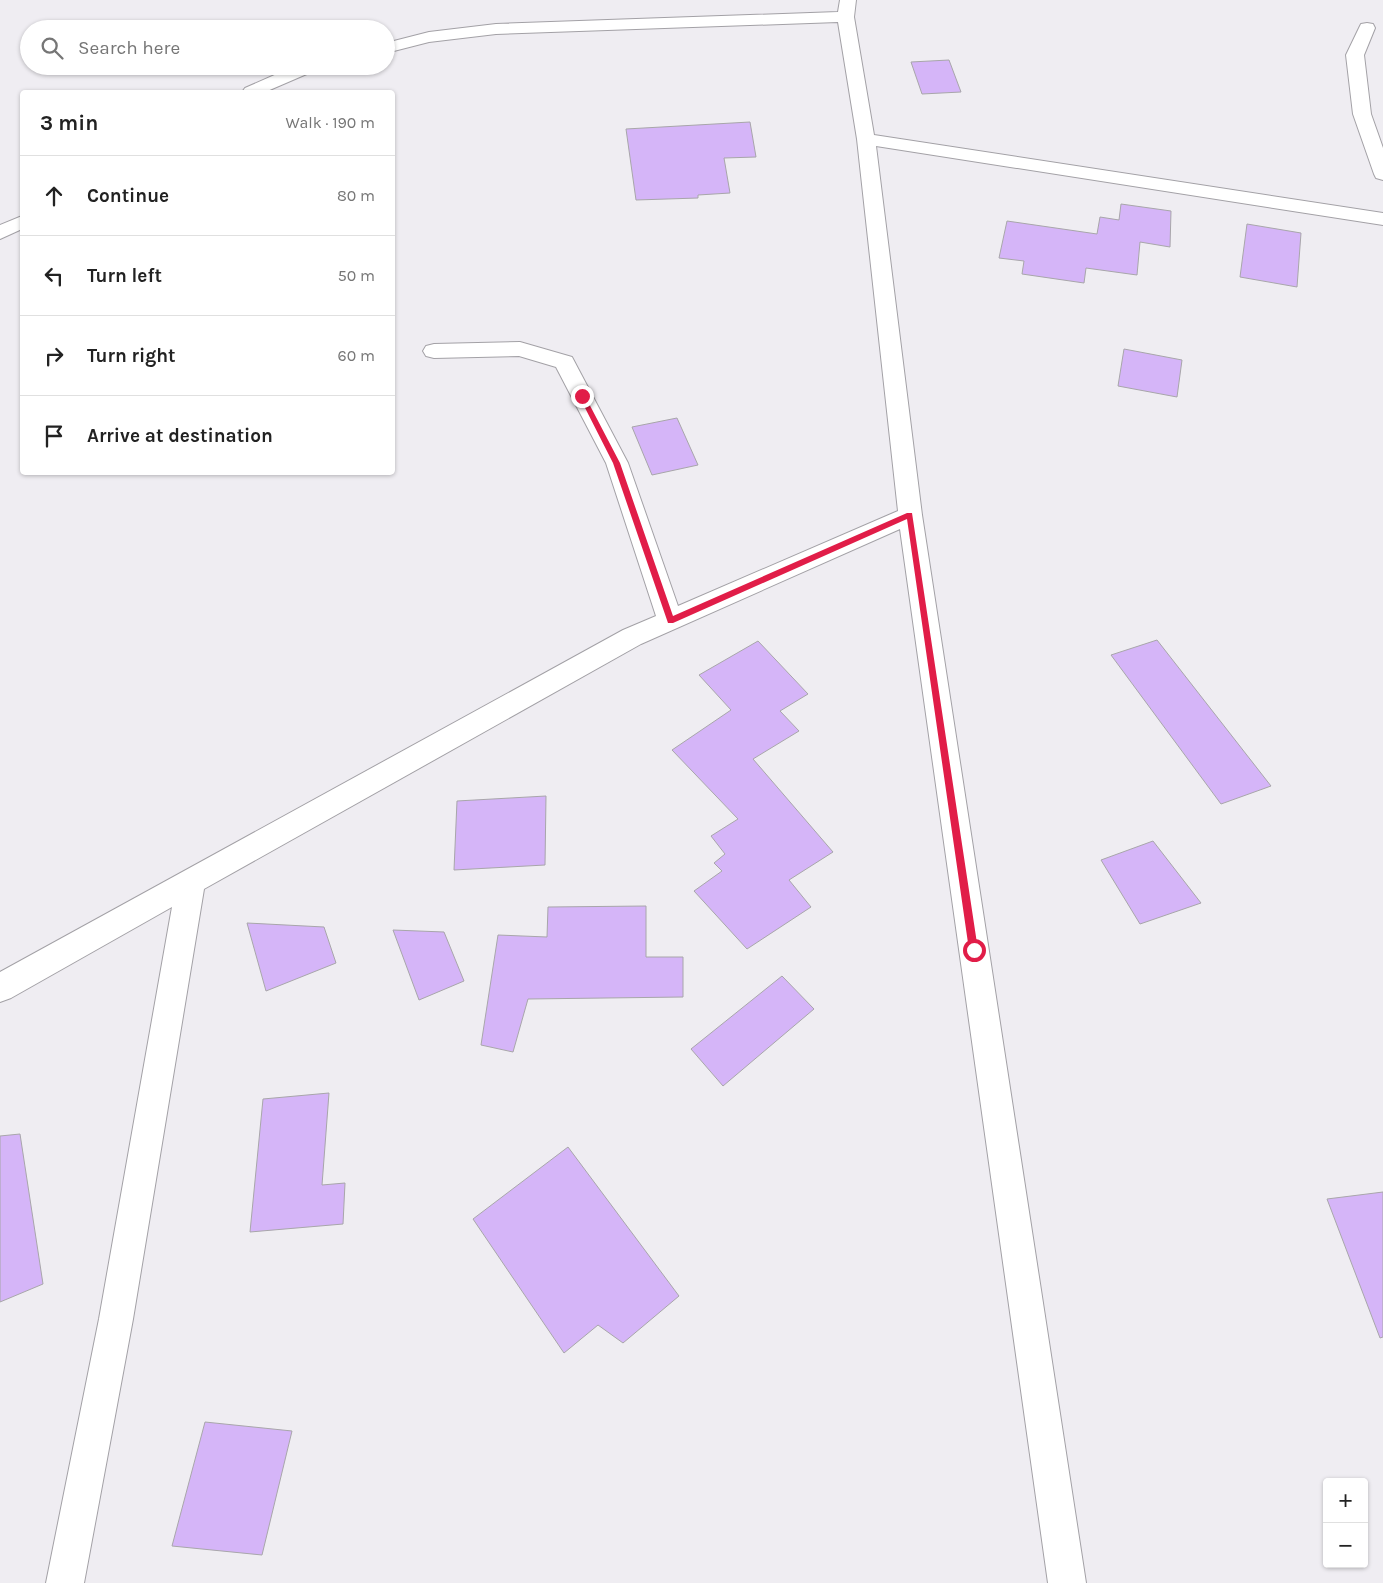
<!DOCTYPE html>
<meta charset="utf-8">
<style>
:root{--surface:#fff;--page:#f6f6f6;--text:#222;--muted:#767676;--line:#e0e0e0}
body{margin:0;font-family:Karla,sans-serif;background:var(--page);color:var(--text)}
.controls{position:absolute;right:15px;bottom:15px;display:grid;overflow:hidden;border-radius:5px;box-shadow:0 1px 4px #0004}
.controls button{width:45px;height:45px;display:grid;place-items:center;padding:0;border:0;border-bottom:1px solid var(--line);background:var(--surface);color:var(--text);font:25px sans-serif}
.stop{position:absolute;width:15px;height:15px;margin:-11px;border:4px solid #e11d48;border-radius:50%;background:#fff}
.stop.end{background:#e11d48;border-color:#fff;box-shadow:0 1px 5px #0008}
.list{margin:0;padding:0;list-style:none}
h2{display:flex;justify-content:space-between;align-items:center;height:65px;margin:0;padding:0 20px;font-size:21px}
h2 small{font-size:16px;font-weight:400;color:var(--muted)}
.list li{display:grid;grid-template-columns:32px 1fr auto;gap:15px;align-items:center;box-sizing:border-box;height:80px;padding:0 20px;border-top:1px solid var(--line)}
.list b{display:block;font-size:19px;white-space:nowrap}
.list em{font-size:16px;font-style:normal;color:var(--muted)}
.icon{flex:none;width:28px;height:28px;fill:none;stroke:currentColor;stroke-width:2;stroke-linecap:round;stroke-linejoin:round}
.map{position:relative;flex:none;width:1383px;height:1583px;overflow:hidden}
.search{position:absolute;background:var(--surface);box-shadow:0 1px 4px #0004;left:20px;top:20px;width:375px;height:55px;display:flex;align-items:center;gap:12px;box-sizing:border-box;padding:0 18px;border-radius:28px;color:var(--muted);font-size:19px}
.panel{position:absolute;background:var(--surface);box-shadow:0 1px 4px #0004;left:20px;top:90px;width:375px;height:385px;border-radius:5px}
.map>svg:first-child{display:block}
.building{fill:#d5b5f8;stroke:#a8a6aa}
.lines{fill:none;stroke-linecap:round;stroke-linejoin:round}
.minor-casing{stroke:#a3a1a6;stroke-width:2}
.minor{fill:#fff;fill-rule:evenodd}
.route{fill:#e11d48}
</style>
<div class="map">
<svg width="1383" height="1583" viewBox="0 0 1383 1583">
<rect width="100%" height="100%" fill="#efedf2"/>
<g class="building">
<polygon points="949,60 961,92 922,94 911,62"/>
<polygon points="750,122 756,157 724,158 730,193 698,195 698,198 636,200 626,129"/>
<polygon points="1121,204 1171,211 1170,247 1140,242 1137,275 1086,268 1084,283 1022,274 1024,261 999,258 1007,221 1097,234 1100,217 1119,220"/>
<polygon points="1247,224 1301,233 1297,287 1240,277"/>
<polygon points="1124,349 1182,360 1177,397 1118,386"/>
<polygon points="677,418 698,465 652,475 632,427"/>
<polygon points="1157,640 1271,786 1221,804 1111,655"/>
<polygon points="758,641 808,694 780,711 799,731 753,759 833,852 789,880 811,907 747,949 694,891 722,871 714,863 725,854 711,836 738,819 672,750 731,710 699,675"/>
<polygon points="546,796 545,865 454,870 457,801"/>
<polygon points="1153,841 1201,903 1140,924 1101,860"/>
<polygon points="646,906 646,957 683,957 683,997 528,999 513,1052 481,1045 498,935 547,937 548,907"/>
<polygon points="247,923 324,927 336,963 266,991"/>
<polygon points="393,930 444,932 464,981 419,1000"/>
<polygon points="782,976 814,1009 723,1086 691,1049"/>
<polygon points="329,1093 322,1185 345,1183 343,1224 250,1232 263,1099"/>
<polygon points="20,1134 43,1284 0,1302 0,1136"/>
<polygon points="568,1147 679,1296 623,1343 598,1325 564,1353 473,1219"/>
<polygon points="1383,1192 1383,1337 1380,1338 1327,1199"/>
<polygon points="205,1422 292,1431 262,1555 172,1546"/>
</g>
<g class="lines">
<defs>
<g id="minor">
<polygon points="840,0 856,0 854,17 874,135 1383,213 1383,225 876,146 922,515 1086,1583 1048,1583 900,529 641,644 204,889 133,1319 84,1583 46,1583 99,1319 172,907 11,998 0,1002 0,972 623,630 656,616 606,463 556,367 519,356 434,358 426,356 423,351 426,346 434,344 520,342 572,357 628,463 678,606 898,511 857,139 838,22 496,34 429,42 386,53 386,43 429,32 496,24 838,12"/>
<polygon points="1367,23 1373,24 1375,28 1364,55 1371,114 1383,148 1383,180 1376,178 1374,174 1353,114 1346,55 1359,28 1361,24"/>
<polygon points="295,66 319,66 316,70 265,92 242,92 245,88"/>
<polygon points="22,216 22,229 0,239 0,225"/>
</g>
</defs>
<use href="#minor" class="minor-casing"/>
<use href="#minor" class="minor"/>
</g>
<polygon class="route" points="579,394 585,396 620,463 673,616 907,513 912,513 978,950 977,953 971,953 969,950 907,519 673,623 668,623 613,463 579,396"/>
</svg>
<div class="controls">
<button>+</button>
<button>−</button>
</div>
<div class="stop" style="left:974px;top:950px"></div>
<div class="stop end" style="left:582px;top:396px"></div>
<div class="search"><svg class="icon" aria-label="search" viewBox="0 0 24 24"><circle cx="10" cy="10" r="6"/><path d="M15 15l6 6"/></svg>Search here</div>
<section class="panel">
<h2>3 min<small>Walk · 190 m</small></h2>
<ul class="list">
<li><svg class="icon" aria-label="ahead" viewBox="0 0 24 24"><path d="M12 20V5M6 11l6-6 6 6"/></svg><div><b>Continue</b></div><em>80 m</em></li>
<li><svg class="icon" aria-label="left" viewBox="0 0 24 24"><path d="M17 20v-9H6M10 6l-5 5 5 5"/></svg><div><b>Turn left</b></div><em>50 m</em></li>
<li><svg class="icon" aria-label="right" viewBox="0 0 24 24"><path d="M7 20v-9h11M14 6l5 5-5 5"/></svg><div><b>Turn right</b></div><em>60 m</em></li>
<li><svg class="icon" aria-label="arrive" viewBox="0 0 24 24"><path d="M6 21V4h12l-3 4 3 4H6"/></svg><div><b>Arrive at destination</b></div></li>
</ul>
</section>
</div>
